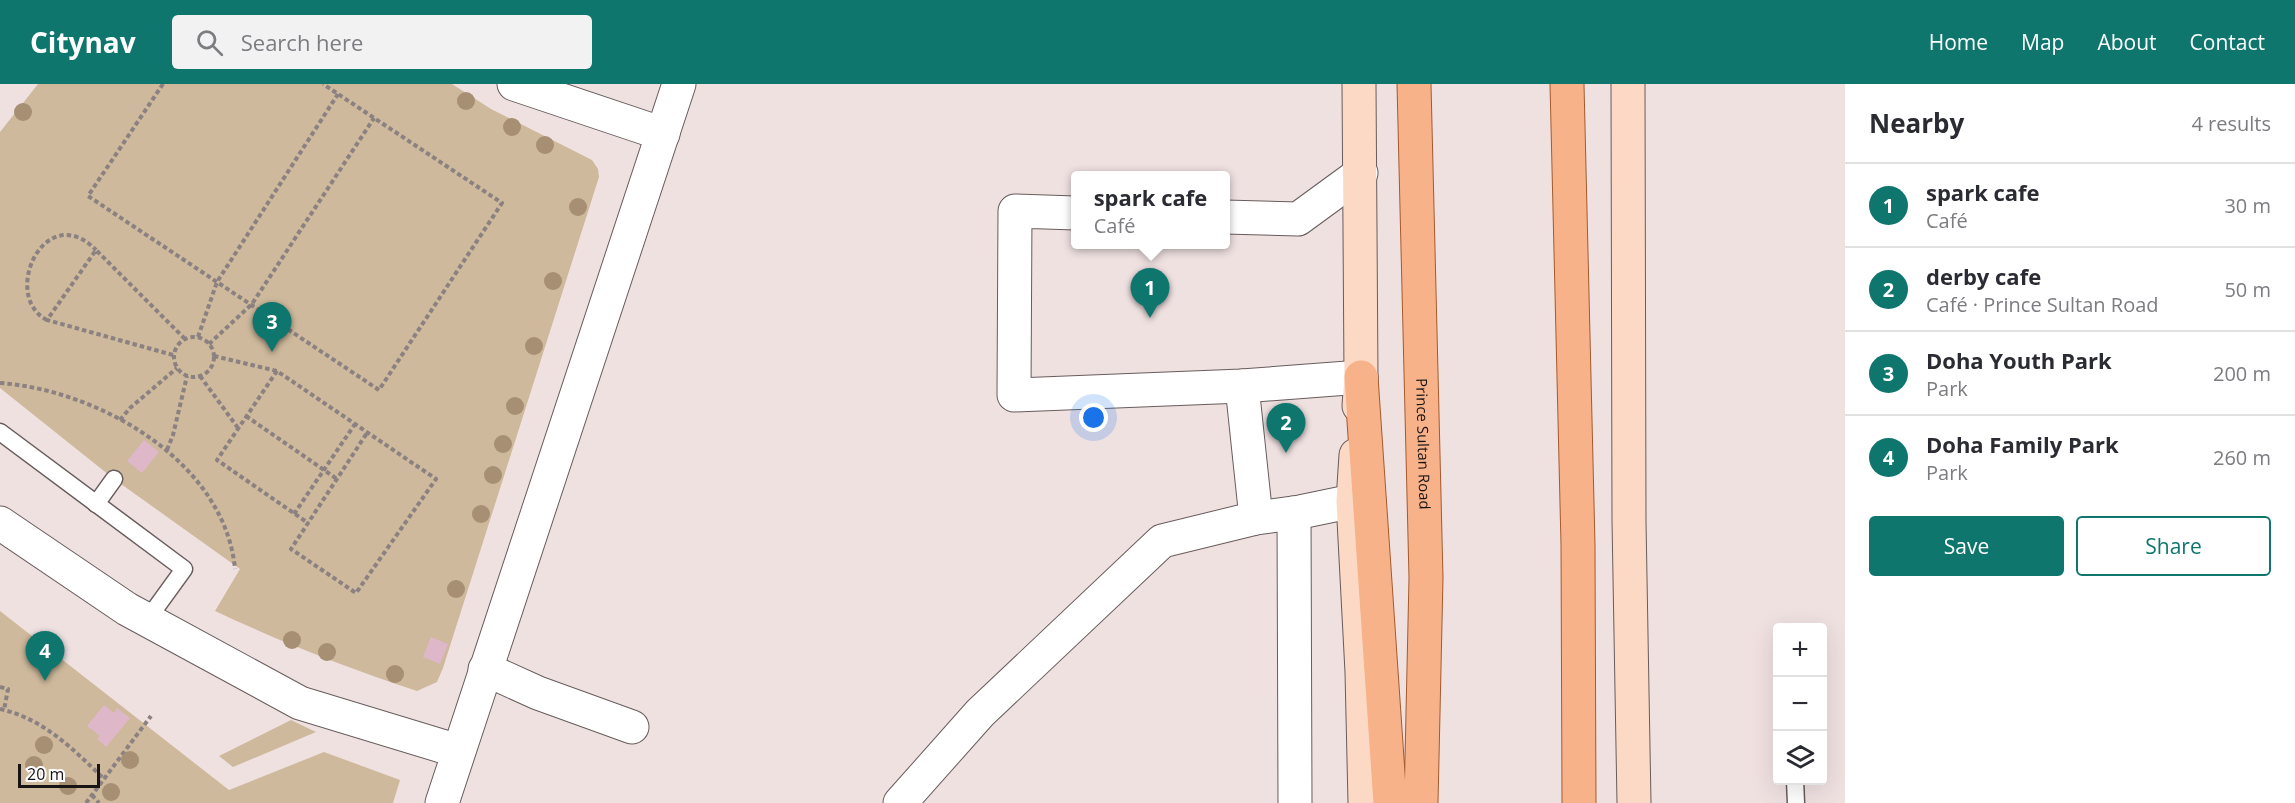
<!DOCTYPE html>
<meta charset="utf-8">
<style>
:root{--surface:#fff;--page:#f2f2f3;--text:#2b2b33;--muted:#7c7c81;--line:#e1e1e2;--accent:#0f766e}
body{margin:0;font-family:"Open Sans",sans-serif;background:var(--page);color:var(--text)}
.controls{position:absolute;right:18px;bottom:18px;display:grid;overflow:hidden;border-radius:6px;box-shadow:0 6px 24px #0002}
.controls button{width:54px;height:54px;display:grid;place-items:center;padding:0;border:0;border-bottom:2px solid var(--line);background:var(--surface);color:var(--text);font:30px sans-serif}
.scale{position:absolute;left:18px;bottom:15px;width:82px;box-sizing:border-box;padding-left:6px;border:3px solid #191414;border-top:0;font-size:16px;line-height:21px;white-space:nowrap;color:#191414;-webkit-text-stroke:4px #fff;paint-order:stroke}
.you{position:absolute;left:1094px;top:334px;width:21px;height:21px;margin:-15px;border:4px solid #fff;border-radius:50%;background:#1a73e8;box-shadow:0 0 0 9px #1a73e833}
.badge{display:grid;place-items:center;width:39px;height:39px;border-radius:50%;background:var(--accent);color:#fff;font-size:20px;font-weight:700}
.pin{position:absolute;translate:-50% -50px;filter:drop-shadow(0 2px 3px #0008)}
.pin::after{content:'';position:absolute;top:32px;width:21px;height:18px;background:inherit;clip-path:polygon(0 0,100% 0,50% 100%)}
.popup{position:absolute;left:1071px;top:87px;width:159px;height:78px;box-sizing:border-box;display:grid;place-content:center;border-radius:6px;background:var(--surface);filter:drop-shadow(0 2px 4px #0005);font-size:20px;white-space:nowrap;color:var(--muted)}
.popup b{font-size:22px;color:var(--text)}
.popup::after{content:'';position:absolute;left:50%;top:100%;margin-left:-12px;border:12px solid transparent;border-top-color:var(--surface)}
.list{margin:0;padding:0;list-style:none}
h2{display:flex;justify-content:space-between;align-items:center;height:78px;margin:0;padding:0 24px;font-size:26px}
h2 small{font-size:20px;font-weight:400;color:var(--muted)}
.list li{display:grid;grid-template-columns:39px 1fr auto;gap:18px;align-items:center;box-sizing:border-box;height:84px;padding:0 24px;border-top:2px solid var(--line)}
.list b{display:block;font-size:22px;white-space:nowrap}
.list p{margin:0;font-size:20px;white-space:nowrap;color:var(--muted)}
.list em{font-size:20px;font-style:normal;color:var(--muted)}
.actions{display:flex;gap:12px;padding:18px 24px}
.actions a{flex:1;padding:14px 0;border:2px solid var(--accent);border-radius:6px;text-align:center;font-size:21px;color:var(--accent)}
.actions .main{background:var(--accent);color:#fff}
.icon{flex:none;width:33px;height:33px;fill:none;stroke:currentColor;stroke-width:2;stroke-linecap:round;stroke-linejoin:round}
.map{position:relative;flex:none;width:1845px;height:719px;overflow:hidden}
header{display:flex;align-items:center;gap:36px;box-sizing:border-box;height:84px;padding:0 30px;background:var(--accent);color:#fff}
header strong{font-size:28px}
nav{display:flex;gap:33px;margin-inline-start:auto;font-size:21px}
.search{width:420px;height:54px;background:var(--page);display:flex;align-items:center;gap:15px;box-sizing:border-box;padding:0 21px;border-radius:6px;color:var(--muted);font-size:22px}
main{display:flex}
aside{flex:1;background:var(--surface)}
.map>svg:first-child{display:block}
.green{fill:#ceb99c}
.building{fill:#deb8c8}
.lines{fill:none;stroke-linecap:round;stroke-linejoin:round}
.lane-casing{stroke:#685c5c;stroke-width:19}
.street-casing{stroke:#685c5c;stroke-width:35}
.secondary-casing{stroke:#685c5c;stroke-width:35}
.primary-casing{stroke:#a55a2d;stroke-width:35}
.path{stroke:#8b8181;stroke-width:4;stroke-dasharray:4.5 3;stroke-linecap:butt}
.lane{stroke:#fff;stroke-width:16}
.street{stroke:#fff;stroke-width:33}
.secondary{stroke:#fbd9c4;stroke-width:33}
.primary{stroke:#f7b289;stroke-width:33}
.tree{fill:#a68f73}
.labels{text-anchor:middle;stroke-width:5;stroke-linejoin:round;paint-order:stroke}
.street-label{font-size:15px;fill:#191414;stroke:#fff}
</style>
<header>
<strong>Citynav</strong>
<div class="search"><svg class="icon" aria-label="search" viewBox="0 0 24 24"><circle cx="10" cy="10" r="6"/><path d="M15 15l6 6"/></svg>Search here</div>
<nav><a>Home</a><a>Map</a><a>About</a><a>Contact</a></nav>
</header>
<main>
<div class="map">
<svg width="1845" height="719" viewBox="0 0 1845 719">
<rect width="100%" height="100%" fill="#f0e1e1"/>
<g class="green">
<path d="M38 0H452L491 25 592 76 598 85 599 93 443 584 437 598 417 607C347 584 281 558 215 527L240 485 114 395 0 304V48Z"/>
<polygon points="0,527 229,706 324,668 400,696 393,719 0,719"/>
<polygon points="291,636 316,648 233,683 219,672"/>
</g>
<g class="building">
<polygon points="144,356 159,368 142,389 127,377"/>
<polygon points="431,553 448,560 440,580 423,573"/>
<polygon points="104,621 114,629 117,624 130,634 106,663 97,655 100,652 87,642"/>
</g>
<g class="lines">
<defs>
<g id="lane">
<polyline points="0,348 184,485 147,536"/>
<polyline points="96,420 114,395"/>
<polyline points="1795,696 1796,719"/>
</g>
<g id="street">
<polyline points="514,0 663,50"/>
<polyline points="1075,129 1015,127 1014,311 1242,302 1361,293"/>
<polyline points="1225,133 1298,135 1361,89"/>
<polyline points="1242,302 1256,434"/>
<polyline points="1294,429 1295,719"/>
<polyline points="0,439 127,525 300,619 458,667"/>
<polyline points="485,585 538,609 632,643"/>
<polyline points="442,719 679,0"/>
<polyline points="900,719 980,629 1162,457 1256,434 1300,428 1353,417"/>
</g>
<g id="secondary">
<polyline points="1628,0 1629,437 1634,719"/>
<polyline points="1359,322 1361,293 1359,0"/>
<polyline points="1356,371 1353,417 1362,588 1365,719"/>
</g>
<g id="primary">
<path id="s1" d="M1414 0 1426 494 1421 719"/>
<polyline points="1567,0 1578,461 1579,719"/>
<polyline points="1361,293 1390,719"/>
</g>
</defs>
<use href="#lane" class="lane-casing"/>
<use href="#street" class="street-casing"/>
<use href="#secondary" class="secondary-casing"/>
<use href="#primary" class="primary-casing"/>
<g class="path">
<polyline points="163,0 88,112 379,306 502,119 323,0"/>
<path d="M47 236C0 212 45 114 96 166"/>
<circle cx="194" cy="273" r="20"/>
<polyline points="198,253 217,198 338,10"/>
<polyline points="209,260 252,220 374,34"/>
<polyline points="173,271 47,236 96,166 185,255"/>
<polyline points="214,272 277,287 436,395 356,509 291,465 367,349"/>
<polyline points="277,287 217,376 308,439"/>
<polyline points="200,292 238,344"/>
<path d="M0 299C99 306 225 378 235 485"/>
<polyline points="246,332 337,395"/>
<polyline points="120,336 130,324 177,284"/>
<polyline points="167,366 173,351 187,292"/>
<polyline points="294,430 355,340"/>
<polyline points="0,603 8,605 4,626"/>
<path d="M0 625C44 635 73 665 104 695"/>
<polyline points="92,711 99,719"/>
<polyline points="86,719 151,632"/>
</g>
<use href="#lane" class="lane"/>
<use href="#street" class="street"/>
<use href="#secondary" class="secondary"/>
<use href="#primary" class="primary"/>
</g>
<g class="tree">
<circle cx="466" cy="17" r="9"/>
<circle cx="23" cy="28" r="9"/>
<circle cx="512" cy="43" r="9"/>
<circle cx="545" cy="61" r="9"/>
<circle cx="578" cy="123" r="9"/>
<circle cx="553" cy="197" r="9"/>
<circle cx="534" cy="262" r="9"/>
<circle cx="515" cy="322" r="9"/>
<circle cx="503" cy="360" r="9"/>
<circle cx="493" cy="391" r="9"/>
<circle cx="481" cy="430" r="9"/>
<circle cx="456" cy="505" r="9"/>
<circle cx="292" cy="556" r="9"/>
<circle cx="327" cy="568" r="9"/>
<circle cx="395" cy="590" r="9"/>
<circle cx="44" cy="661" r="9"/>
<circle cx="130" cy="676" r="9"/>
<circle cx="34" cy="681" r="9"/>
<circle cx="68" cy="702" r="9"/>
<circle cx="111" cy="708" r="9"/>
</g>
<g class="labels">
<g class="street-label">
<text dy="5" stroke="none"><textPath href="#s1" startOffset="360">Prince Sultan Road</textPath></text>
</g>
</g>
</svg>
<div class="controls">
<button>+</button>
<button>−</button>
<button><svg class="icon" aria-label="layers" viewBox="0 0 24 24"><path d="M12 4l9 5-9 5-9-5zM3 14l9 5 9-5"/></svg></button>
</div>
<div class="scale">20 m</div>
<div class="you"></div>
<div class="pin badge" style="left:1150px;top:234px">1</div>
<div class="popup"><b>spark cafe</b>Café</div>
<div class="pin badge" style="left:1286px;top:369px">2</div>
<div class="pin badge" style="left:272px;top:268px">3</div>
<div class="pin badge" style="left:45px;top:597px">4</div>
</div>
<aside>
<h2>Nearby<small>4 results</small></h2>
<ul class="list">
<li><span class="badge">1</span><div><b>spark cafe</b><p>Café</p></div><em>30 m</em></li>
<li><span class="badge">2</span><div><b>derby cafe</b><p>Café · Prince Sultan Road</p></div><em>50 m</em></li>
<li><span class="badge">3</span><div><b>Doha Youth Park</b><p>Park</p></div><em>200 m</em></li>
<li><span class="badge">4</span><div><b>Doha Family Park</b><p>Park</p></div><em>260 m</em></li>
</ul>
<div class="actions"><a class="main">Save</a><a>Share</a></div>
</aside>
</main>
